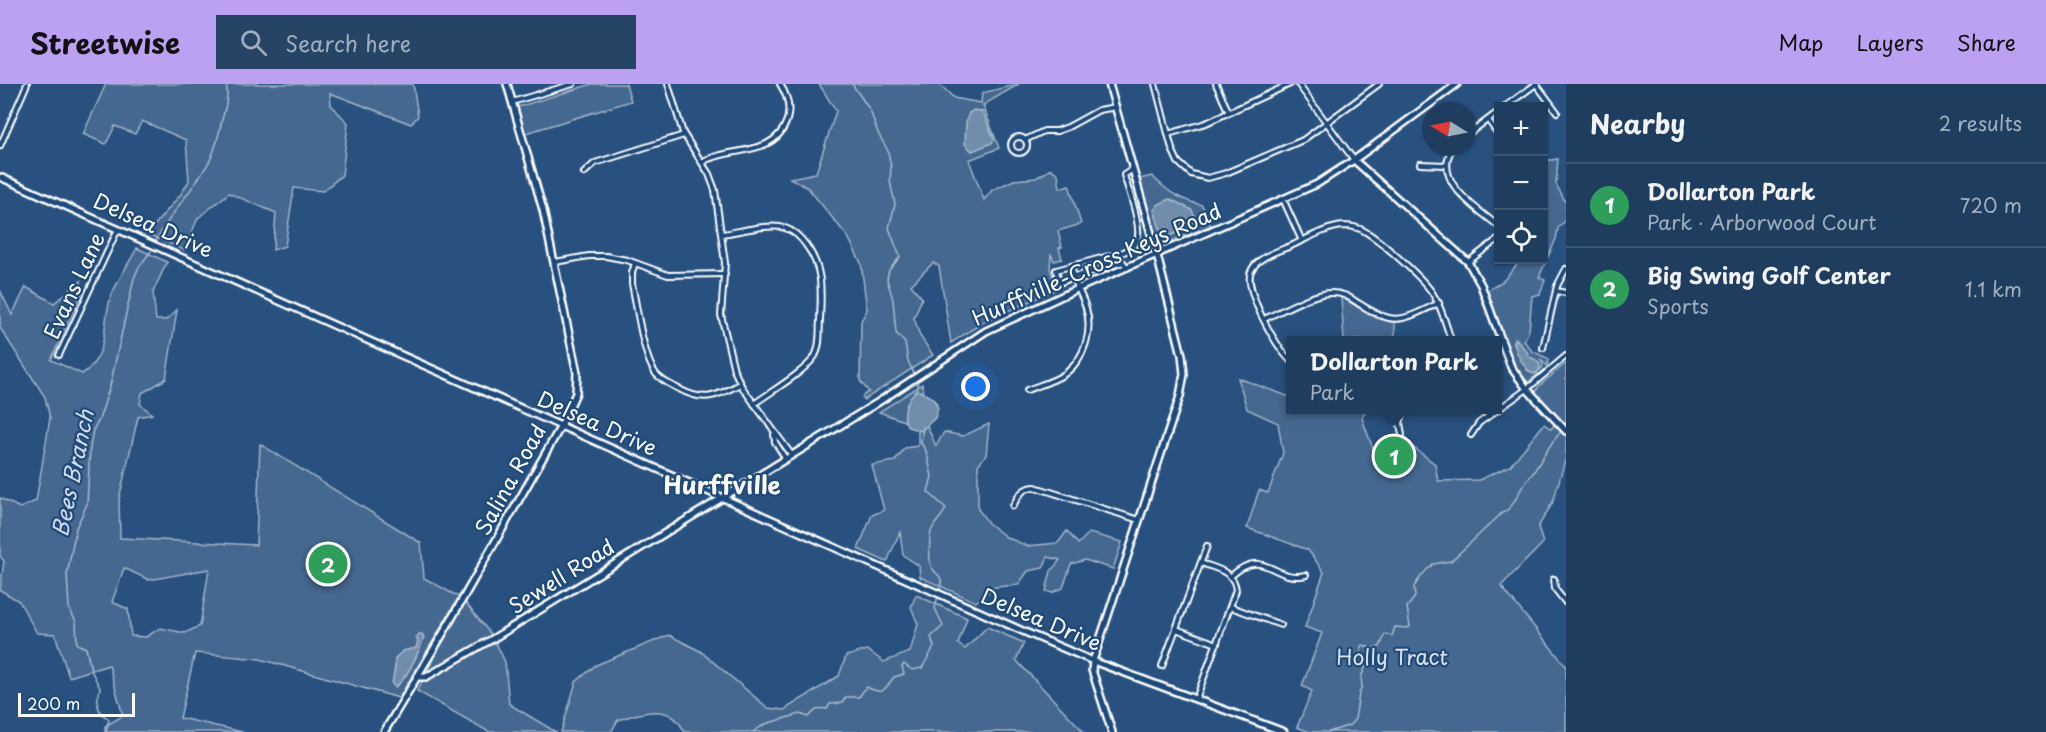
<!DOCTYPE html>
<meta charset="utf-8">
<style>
:root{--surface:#1e3d5f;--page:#264465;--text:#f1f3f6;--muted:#a1aebd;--line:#3c5674;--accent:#bca0f2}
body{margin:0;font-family:"Playpen Sans",sans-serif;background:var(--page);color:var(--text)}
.controls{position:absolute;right:18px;top:18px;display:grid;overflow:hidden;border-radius:0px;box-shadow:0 2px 4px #0004}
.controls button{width:54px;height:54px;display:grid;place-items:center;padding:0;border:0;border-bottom:2px solid var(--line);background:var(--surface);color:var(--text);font:30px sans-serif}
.compass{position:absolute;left:1422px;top:18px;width:54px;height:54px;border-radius:50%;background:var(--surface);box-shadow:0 2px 4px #0004;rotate:280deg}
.scale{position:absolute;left:18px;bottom:15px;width:117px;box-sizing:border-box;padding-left:6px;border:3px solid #fff;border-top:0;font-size:16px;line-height:21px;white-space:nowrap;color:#fff;-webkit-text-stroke:4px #1f4a7a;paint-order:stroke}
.you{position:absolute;left:976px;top:303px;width:21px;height:21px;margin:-15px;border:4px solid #fff;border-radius:50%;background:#1a73e8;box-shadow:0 0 0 9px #1a73e833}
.badge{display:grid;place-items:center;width:39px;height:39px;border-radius:50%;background:var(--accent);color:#fff;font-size:20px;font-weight:700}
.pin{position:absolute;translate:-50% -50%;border:3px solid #fff;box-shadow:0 2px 6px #0006}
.popup{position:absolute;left:1286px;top:252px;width:216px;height:78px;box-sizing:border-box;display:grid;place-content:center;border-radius:0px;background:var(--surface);filter:drop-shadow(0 2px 4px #0005);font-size:20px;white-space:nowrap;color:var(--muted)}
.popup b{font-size:22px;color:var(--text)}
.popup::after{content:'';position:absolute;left:50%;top:100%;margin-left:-12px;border:12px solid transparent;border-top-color:var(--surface)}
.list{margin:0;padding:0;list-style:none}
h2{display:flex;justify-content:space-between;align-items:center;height:78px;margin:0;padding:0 24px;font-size:26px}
h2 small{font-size:20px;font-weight:400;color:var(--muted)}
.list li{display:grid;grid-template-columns:39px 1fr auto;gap:18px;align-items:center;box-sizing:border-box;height:84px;padding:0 24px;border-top:2px solid var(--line)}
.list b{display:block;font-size:22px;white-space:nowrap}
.list p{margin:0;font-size:20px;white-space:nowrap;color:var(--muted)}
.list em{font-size:20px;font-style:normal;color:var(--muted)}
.icon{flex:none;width:33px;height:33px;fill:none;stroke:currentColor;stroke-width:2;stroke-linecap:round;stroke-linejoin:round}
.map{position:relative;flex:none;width:1566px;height:648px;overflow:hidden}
header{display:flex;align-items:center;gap:36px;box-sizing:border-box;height:84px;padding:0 30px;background:var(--accent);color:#111}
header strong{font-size:28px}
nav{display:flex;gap:33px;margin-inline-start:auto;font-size:21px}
.search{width:420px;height:54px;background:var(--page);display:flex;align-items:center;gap:15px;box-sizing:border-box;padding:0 21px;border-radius:0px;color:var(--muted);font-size:22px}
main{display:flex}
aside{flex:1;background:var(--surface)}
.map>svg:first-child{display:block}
.green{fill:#446890;stroke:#a2b4c8;stroke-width:1.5;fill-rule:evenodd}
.water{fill:#718dab;stroke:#aabbcd;stroke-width:1.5}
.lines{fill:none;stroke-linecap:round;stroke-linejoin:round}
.stream{stroke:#aabbcd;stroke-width:1.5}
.street-casing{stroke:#fff;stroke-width:8}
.secondary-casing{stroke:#fff;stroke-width:10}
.primary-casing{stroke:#fff;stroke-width:10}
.street{stroke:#1f4a7a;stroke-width:4}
.secondary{stroke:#1f4a7a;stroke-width:5}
.primary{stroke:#1f4a7a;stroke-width:5}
.labels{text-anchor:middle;stroke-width:4.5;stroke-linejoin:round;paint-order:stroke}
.street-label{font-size:21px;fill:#fff;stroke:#1f4a7a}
.park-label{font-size:21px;fill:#dae1e9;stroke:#1f4a7a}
.water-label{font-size:22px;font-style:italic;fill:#d4dde6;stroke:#1f4a7a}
.quarter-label{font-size:24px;font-weight:bold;fill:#fff;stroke:#1f4a7a}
</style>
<header>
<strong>Streetwise</strong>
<div class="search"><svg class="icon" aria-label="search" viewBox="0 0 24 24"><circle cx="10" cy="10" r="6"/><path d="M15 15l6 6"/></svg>Search here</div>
<nav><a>Map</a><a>Layers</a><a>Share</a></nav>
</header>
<main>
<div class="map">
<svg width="1566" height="648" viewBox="0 0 1566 648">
<rect width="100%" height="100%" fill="#28517f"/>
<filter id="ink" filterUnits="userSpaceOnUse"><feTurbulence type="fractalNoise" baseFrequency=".0167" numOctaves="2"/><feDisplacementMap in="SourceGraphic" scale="12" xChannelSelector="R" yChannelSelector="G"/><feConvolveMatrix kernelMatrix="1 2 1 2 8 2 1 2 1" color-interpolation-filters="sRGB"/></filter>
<g filter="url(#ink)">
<g class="green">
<polygon points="106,0 413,0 418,32 411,40 330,9 331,21 348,39 342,91 323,107 294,104 285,162 273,166 276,129 229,109 198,134 184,166 147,150 181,110 189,97 186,56 142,37 135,50 115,42 106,60 83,50"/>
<polygon points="592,0 626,0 631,17 523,50 518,23"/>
<polygon points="819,0 939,0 954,14 981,19 982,9 1019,0 983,21 999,64 969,76 984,116 992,106 1014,96 1036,94 1051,85 1058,90 1060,104 1069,101 1081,140 1058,147 1062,163 1059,164 1062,175 1054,177 1051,170 1050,185 1057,205 985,237 951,259 939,182 933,179 911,201 922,214 914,234 920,252 933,271 864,316 862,312 869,308 860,297 861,237 867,226 861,179 848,153 808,104 790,94 816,89 836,27"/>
<path d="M1558 75 1556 100 1566 119 1565 137 1558 144 1556 155 1539 193 1545 196 1540 210 1532 212 1529 246 1524 257 1532 267 1549 275 1547 282 1541 276 1543 283 1540 286C1539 275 1535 279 1529 273 1524 269 1521 260 1517 255H1514L1513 257 1527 286 1538 290 1528 298C1506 283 1495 232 1487 207L1503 197 1521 176H1544V77Z"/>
<path d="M1152 92C1168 108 1180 116 1202 121L1211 141 1159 162 1156 159 1139 95Z"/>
<path d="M137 164 167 178 153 208 156 236H166L177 226 166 295 142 309 140 320 152 330 138 333 119 415 120 454 256 461 260 360 421 459 424 494 459 513 399 614 260 575 195 569 180 634 243 648H105V642L123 632 109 581 69 593 55 550 37 549 19 517 0 506 4 477 0 472V414L20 424 36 417 50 334 45 313 0 244V206L12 231 26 203 54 219 81 197 82 209 51 276 82 290C111 272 101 236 112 210 119 194 129 179 137 164ZM124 484 149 496 209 485 200 542 185 549 160 544 146 553 131 552 128 525 112 518Z"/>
<polygon points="1341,213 1376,234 1395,239 1395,256 1344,256"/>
<polygon points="1566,279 1566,373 1553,418 1538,443 1543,459 1501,502 1566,582 1566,648 1310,648 1297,643 1312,607 1302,602 1322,549 1305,543 1324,488 1308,466 1247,444 1259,406 1268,409 1283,369 1278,339 1247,325 1238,294 1290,313 1290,326 1366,326 1362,334 1373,365 1409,360 1435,380 1438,397 1479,396 1510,382 1544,340 1551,345 1559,335 1538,312 1536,307 1539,302"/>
<polygon points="922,300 923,309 937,319 927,342 936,362 944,348 963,352 989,340 986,371 978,381 978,425 988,439 1006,453 1027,462 1058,459 1067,447 1078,460 1089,449 1122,458 1113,485 1085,476 1071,480 1063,504 1052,509 1046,507 1051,487 1060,476 1048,473 1043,484 1028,487 1018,501 995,503 976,518 920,493 919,482 903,471 900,448 887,478 858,465 872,431 884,426 872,381 895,377 905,364 918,362 918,346 904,337 879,328"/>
<path d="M916 511 967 534 958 560 965 565 987 543 1024 559 1016 576 1084 648H685C682 643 678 636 673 633 659 622 633 631 618 636L611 648H561L576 598 596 581 669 551 700 567 768 624 784 626 839 592 846 572 867 566 884 578 910 568 918 540 911 523Z"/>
<polygon points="464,517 493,553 505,578 509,620 556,648 489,648 417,607"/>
</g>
<g class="water">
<polygon points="974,26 983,28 994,55 992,59 972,67 965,60 966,38 969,29"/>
<polygon points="1170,115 1192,126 1195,133 1190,143 1165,154 1160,145 1154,126 1159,120"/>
<path d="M1515 254 1528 269V272L1538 277 1540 283 1538 288 1533 290C1524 285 1512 264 1515 254Z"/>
<path d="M917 306 933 314 938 324 935 334 921 347 908 343C900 331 907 314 917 306Z"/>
<path d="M419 550H422L424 553C420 566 406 597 395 603L392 600 395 583V574L403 567 416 564 418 557 416 554Z"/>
</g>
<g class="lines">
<g class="stream">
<polyline points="852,0 870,26 878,49 888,67 891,83 890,97 895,120 889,144 900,173 889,186 887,195 893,216 896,249 905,259 908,277 915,292"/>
<path d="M156 157C171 128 194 105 210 76 216 64 219 50 222 36 225 25 229 12 226 0"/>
<polyline points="917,296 918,306"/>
<path d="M923 343 921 359 926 367 932 392 928 408 946 424C943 433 933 439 931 448 929 455 929 476 931 482 935 492 946 490 939 507"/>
<path d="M106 648 109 635C96 629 96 616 100 604L91 586 86 564 77 560 76 538 69 524 67 491 76 444 87 420 90 364 93 346 99 336 110 302 134 194 139 183 151 167"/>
<path d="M753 648 765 640 800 630 809 633C814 627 818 623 827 625L830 620 842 619 846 613H859L866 603C885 611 882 608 894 593L904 590 902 583 904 580 912 586 922 584 934 563 931 553 943 542 935 524 938 512"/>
<path d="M1329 648 1350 641 1355 635 1359 610 1362 602 1361 594 1366 581 1361 573V562L1363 561 1371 564 1380 563 1385 550 1392 552 1395 543 1407 544 1410 543 1407 523 1415 513 1414 503C1419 494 1425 487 1433 480L1451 477 1502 429C1513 425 1518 409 1524 400 1526 396 1531 393 1533 389 1544 373 1551 356 1566 343"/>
</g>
<defs>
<g id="street">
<polyline points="668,0 683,49 709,90 715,106 725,179 721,231 734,286 742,303 791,370"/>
<polyline points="1155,0 1172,65 1178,78 1191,90 1208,94 1226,89 1303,56 1379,0"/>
<polyline points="1216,0 1229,29"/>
<polyline points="1298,0 1354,76"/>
<polyline points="1536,0 1557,28"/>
<polyline points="512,18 573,0"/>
<polyline points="1506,22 1536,0"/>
<polyline points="1488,36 1498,50"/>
<polyline points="1168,50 1206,39 1290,0"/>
<polyline points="1467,51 1498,28"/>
<circle cx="1019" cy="61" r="8"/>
<polyline points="1025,56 1044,47 1057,47 1068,43 1099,26 1116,23"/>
<polyline points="0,62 27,0"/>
<path d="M1453 63C1431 97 1476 123 1498 142"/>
<path d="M702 78C729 62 775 74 787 36 791 23 787 11 780 0"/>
<polyline points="1420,80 1446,81"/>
<polyline points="584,89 595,79 684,51"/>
<polyline points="1283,115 1302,157"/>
<path d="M722 150C739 148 769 139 785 144 795 147 801 154 806 161 824 185 821 208 820 236 819 248 821 261 815 272 805 288 770 308 754 320"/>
<polyline points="555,178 589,172 606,172 627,176 668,191 725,190"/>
<polyline points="1468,178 1498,155"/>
<path d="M635 179 632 189V200C637 222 643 274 656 290 662 297 671 301 679 305 705 319 717 312 740 300"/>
<polyline points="1071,182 1074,193 1123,178 1127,184"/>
<polyline points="1556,207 1566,209"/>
<path d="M1264 235C1283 227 1313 208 1333 209 1343 209 1350 213 1358 219 1396 243 1400 237 1439 219"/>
<polyline points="1543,264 1557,202 1566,185"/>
<polyline points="59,271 118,145"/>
<path d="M1290 276C1276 264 1243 204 1251 187 1258 172 1279 167 1293 161 1308 154 1327 143 1344 142 1352 142 1360 144 1366 148 1381 157 1424 195 1433 210 1442 224 1446 241 1451 256"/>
<path d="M1027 306C1040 301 1055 297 1066 289 1085 274 1093 247 1086 224 1083 214 1077 204 1074 193L1059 199 1056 186 1124 168C1129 165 1133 163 1136 159 1144 145 1128 106 1124 91L1133 85"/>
<polyline points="1484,326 1489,332"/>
<polyline points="774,350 775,358 785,374"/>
<polyline points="1402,351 1400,339 1404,326"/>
<polyline points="1471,351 1479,339 1527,305 1566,272"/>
<path d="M1013 422C1018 412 1023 403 1035 403L1139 436"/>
<path d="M1231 492C1265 461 1273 499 1306 491"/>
<polyline points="1554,495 1555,505 1566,519"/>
<polyline points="1231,523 1281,541"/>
<polyline points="1176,545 1217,560"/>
<polyline points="1162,582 1207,462"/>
<path d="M1196 615 1236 506C1234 487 1217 485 1201 479"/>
</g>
<g id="secondary">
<polyline points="1109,0 1157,171 1182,271 1184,290 1180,312 1093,577 1092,586 1112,648"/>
<polyline points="1354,76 1468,178 1481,201 1511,283 1527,305 1566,347"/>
<polyline points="418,593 426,593 494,554 877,319 986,247 1077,205 1317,100 1354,76 1457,0"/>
<polyline points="384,648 441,553 561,342 576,309 577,289 543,126 507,0"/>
</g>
<polyline id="primary" points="0,93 1025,548 1093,577 1284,648"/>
</defs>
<use href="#street" class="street-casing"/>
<use href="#secondary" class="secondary-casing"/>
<use href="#primary" class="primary-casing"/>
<use href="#street" class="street"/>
<use href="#secondary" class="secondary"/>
<use href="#primary" class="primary"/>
</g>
</g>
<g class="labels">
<g class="street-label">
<text transform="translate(153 142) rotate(24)" y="7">Delsea Drive</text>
<text transform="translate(1097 181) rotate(-24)" y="7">Hurffville-Cross Keys Road</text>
<text transform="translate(75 202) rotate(-65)" y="7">Evans Lane</text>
<text transform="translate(597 340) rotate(24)" y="7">Delsea Drive</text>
<text transform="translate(511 396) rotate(-61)" y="7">Salina Road</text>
<text transform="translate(562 493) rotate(-32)" y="7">Sewell Road</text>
<text transform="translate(1041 536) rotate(23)" y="7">Delsea Drive</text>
</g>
<g class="park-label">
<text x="1392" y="581">Holly Tract</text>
</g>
<g class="water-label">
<text transform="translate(73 389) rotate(-78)" y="8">Bees Branch</text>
</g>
<g class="quarter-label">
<text x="722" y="410">Hurffville</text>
</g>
</g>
</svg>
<div class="controls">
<button>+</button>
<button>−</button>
<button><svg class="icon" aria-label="locate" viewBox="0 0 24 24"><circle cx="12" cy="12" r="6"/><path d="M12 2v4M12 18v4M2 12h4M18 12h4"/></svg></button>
</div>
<svg class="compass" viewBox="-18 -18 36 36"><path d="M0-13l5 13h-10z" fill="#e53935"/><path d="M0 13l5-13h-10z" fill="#a1aebd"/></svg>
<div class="scale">200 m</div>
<div class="you"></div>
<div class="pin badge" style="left:1394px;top:372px;background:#2e9e5b">1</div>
<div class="popup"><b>Dollarton Park</b>Park</div>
<div class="pin badge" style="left:328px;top:480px;background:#2e9e5b">2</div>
</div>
<aside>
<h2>Nearby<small>2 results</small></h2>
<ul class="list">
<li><span class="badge" style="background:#2e9e5b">1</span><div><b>Dollarton Park</b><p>Park · Arborwood Court</p></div><em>720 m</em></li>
<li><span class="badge" style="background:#2e9e5b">2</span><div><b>Big Swing Golf Center</b><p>Sports</p></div><em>1.1 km</em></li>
</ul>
</aside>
</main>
